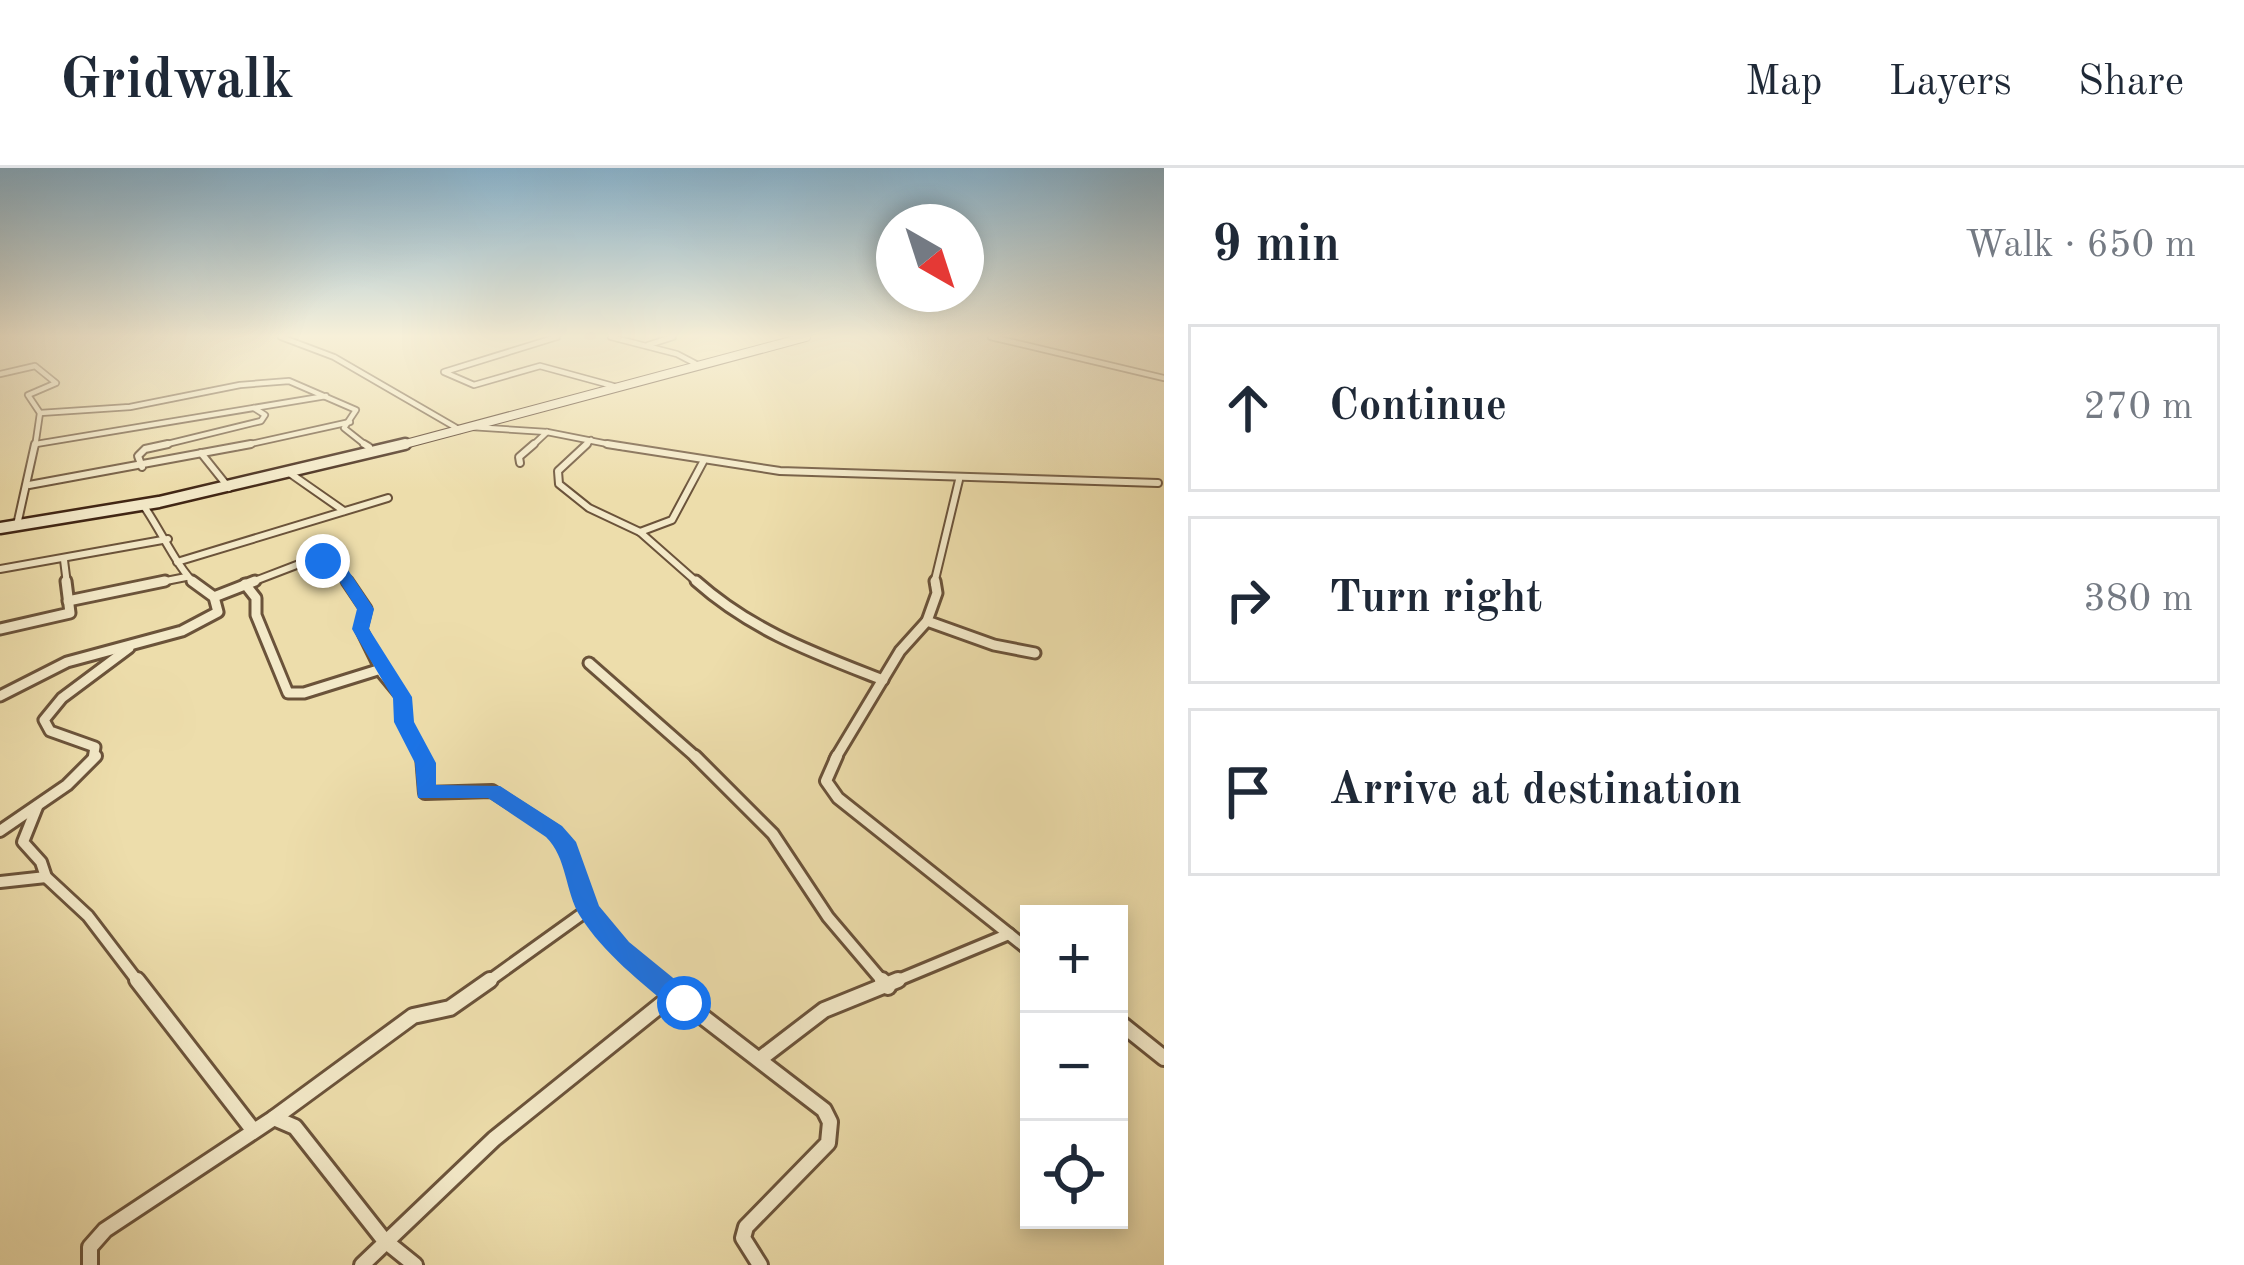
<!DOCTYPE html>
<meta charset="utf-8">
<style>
:root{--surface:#fff;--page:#f2f2f3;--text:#1f2937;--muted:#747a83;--line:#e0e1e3}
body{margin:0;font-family:"Old Standard TT",serif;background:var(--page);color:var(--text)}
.controls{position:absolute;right:36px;bottom:36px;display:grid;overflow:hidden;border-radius:0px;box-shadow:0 6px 18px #0003}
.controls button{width:108px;height:108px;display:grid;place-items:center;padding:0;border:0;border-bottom:3px solid var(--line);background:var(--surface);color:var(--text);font:60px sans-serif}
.compass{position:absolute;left:876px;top:36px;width:108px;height:108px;border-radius:50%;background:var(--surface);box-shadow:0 6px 18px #0003;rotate:141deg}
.stop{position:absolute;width:36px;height:36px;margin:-27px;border:9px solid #1a73e8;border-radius:50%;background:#fff}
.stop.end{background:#1a73e8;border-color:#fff;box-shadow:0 3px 12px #0008}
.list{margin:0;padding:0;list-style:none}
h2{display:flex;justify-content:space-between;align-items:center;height:156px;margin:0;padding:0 48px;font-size:51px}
h2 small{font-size:39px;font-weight:400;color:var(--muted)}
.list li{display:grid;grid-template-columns:78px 1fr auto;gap:36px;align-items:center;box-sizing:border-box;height:168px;margin:0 24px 24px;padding:0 24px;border:3px solid var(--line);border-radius:0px}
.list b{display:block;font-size:45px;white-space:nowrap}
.list em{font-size:39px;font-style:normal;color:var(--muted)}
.icon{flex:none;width:66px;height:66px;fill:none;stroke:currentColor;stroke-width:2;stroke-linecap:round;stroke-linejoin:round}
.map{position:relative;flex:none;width:1164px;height:1097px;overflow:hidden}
header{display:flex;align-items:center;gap:72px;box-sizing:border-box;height:168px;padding:0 60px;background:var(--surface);border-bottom:3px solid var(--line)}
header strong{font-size:57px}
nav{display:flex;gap:66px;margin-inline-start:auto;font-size:42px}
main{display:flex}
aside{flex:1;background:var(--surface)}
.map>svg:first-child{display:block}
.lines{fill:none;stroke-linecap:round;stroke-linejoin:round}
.minor-far4-casing{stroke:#6b533a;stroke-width:8}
.minor-far3-casing{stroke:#6b533a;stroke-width:10}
.minor-far2-casing{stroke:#6b533a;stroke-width:15}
.minor-far1-casing{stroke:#6b533a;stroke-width:16}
.minor-casing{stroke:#6b533a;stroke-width:20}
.secondary-far1-casing{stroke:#402514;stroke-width:10}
.secondary-casing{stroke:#402514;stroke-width:15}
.minor-far4{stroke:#f3e9c8;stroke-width:4.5}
.minor-far3{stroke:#f3e9c8;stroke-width:6}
.minor-far2{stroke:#f3e9c8;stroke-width:9}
.minor-far1{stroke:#f3e9c8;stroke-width:10}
.minor{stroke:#f3e9c8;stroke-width:14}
.secondary-far1{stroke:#f3e9c8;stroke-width:8}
.secondary{stroke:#f3e9c8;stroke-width:10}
.route{fill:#1a73e8}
</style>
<header>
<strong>Gridwalk</strong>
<nav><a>Map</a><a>Layers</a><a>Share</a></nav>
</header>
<main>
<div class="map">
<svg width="1164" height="1097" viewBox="0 0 1164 1097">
<rect width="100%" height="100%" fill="#edddab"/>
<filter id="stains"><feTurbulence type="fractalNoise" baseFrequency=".00167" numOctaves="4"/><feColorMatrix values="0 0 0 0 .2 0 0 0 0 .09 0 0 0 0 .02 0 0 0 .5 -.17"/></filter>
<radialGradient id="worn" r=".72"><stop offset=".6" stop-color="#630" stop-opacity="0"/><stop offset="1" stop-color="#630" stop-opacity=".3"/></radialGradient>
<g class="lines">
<defs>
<g id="minor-far4">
<polyline points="281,169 334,189 460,262"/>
<polyline points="557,169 444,204 474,217 540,198 617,219"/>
<polyline points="611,169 677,186 700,198"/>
<polyline points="991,169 1164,210"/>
<polyline points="648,177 673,169"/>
<polyline points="0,206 35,198 56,215 28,227 40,245 35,279"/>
<polyline points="40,245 130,239 240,217 289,213 356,242 344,260 368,279"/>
<polyline points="471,259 547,264 623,279"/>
<polyline points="36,276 326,228"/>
<polyline points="155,279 261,253 265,247 254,240"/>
<polyline points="237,279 350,254"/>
<polyline points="531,279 547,264"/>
<polyline points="584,279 591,272"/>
</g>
<g id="minor-far3">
<polyline points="364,276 369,279"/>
<polyline points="587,276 558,303 559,316 589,340 640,364 699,416"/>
<polyline points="607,276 780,303 1158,315"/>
<polyline points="201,285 229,320"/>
<polyline points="520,295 519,289 534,276"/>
<polyline points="142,299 138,288 145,281 168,276"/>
<polyline points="291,306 344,343"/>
<polyline points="29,317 251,276"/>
<path d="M143 337C158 357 180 405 196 416"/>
<polyline points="17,357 35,276"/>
<polyline points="640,364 672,352 703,294"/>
<polyline points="64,392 67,416"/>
<polyline points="177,394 388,330"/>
<polyline points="0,401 168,371"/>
<polyline points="151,416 186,409"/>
<polyline points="247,416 307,393 335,396 349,416"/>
<polyline points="934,416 959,312"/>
</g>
<g id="minor-far2">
<polyline points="347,413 366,441 361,461 383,506 402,529 404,554 423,591"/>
<path d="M696 413C752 463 814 485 883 512"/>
<polyline points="935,413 937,425 927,453 994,477 1035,485"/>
<polyline points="245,416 256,430 256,447 288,525 304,525 381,501"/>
<polyline points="214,429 255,413"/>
<polyline points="68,433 165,413"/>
<polyline points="0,461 70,445 66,413"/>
<polyline points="589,495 698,591"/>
<polyline points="0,528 67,494 182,463 218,444 214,429 192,413"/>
<polyline points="93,591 95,579 50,563 44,552 62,530 129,480"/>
<polyline points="835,591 900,483 927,453"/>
</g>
<g id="minor-far1">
<polyline points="422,588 425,625 492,623 554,663 565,674 589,741 620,781 659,815"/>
<polyline points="695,588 773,666 828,749 884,815"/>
<polyline points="837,588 826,613 838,630 1029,782"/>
<polyline points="37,639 23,674 41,694 46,709 88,748 139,815"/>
<polyline points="0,663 67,617 96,588"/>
<polyline points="0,714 46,709"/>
<polyline points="486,815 589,741"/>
<polyline points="891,815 1009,766"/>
</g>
<g id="minor">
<polyline points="137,812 253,962"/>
<polyline points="655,812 824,942 830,954 828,975 746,1059 743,1070 760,1097"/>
<polyline points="882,812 888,819"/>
<polyline points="1119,854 1164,890"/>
<polyline points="760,891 824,842 898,812"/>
<polyline points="274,950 413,848 450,840 490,812"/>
<polyline points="90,1097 90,1079 105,1062 274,950 295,959 384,1072 415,1097"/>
<polyline points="362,1097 494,971 673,827"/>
</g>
<polyline id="secondary-far1" points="394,279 806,169"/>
<polyline id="secondary" points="0,360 159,334 405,276"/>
</defs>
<use href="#minor-far4" class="minor-far4-casing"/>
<use href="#minor-far3" class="minor-far3-casing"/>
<use href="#minor-far2" class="minor-far2-casing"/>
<use href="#minor-far1" class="minor-far1-casing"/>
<use href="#minor" class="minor-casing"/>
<use href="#secondary-far1" class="secondary-far1-casing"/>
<use href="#secondary" class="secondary-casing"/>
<use href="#minor-far4" class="minor-far4"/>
<use href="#minor-far3" class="minor-far3"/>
<use href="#minor-far2" class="minor-far2"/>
<use href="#minor-far1" class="minor-far1"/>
<use href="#minor" class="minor"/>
<use href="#secondary-far1" class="secondary-far1"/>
<use href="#secondary" class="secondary"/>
</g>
<linearGradient id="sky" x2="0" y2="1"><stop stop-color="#89b6d2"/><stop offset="0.52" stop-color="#f7f0d9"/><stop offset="1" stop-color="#f7f0d9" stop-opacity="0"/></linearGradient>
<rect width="1164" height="323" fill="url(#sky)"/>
<path class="route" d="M323 388 344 396 374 441 369 461 412 529 414 554 436 595V617L500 618 562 658 576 674 599 738 629 774 694 827 698 835 694 843H675C641 814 604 786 580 748 565 724 567 689 546 669L488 630H418L415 595 394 554 393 530 352 461 357 441 333 403 316 393Z"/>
<rect width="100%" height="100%" filter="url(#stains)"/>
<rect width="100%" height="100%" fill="url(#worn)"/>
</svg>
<div class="controls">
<button>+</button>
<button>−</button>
<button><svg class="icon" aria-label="locate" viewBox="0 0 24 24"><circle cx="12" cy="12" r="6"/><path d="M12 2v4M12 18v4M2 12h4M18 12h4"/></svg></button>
</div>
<svg class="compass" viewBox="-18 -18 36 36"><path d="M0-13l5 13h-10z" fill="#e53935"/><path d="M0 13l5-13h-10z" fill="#747a83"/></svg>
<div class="stop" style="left:684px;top:835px"></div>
<div class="stop end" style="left:323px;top:393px"></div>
</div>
<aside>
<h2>9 min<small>Walk · 650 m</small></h2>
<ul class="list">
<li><svg class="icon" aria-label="ahead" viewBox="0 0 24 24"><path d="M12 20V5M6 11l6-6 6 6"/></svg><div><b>Continue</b></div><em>270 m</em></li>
<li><svg class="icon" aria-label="right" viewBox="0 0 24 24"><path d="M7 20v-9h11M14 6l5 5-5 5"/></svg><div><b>Turn right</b></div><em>380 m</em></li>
<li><svg class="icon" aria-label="arrive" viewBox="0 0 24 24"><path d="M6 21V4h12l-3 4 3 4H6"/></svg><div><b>Arrive at destination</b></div></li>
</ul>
</aside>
</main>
